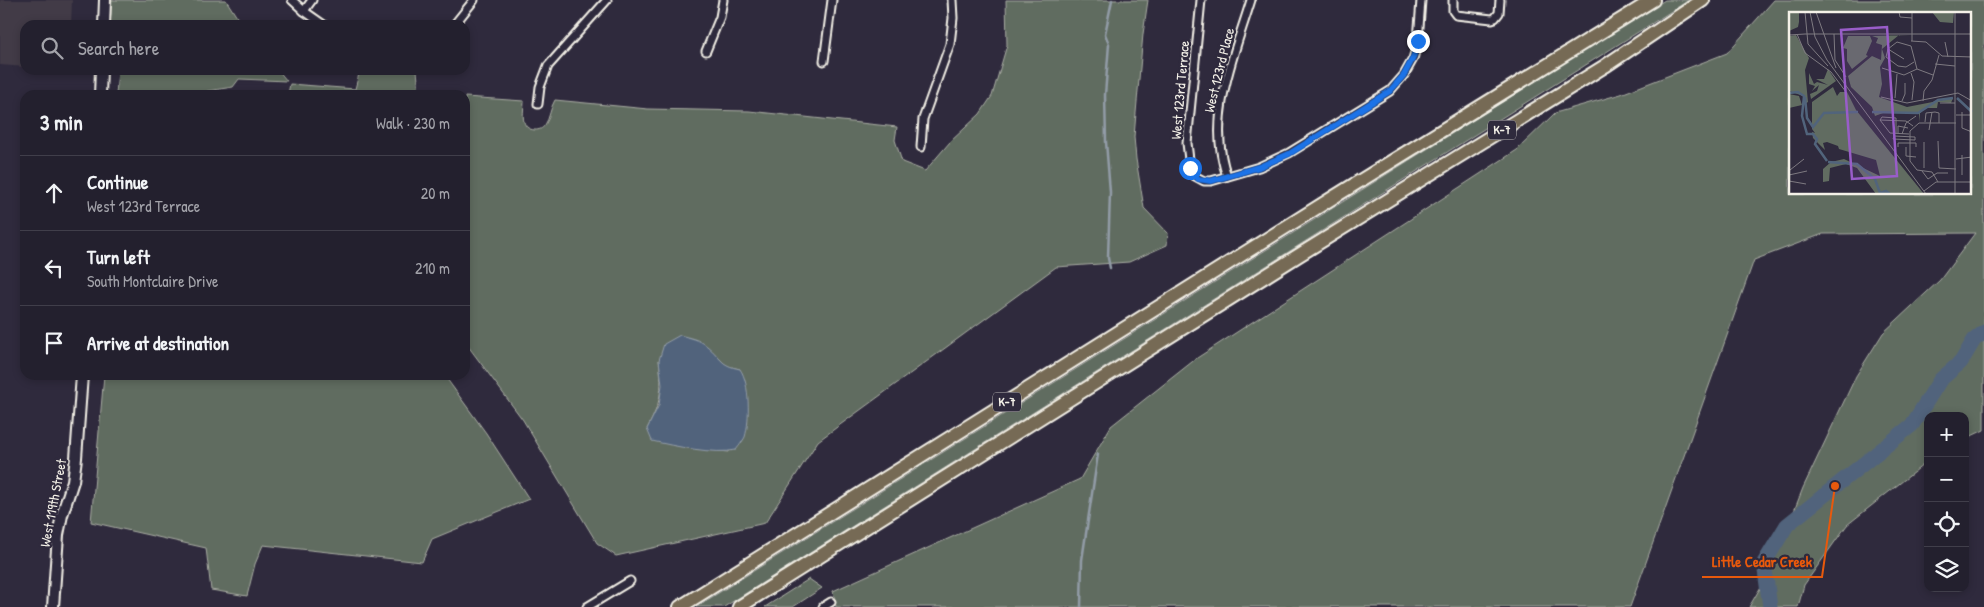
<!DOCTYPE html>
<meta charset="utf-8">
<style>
:root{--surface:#23202e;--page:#2f2d3a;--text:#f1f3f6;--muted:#a3a3aa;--line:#403e4a}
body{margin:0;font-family:"Patrick Hand",sans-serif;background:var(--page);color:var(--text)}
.controls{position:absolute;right:15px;bottom:15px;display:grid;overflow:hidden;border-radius:10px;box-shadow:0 2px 8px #0003}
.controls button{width:45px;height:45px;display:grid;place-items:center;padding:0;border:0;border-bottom:1px solid var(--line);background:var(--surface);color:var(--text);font:25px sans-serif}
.stop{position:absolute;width:15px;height:15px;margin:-11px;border:4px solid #1a73e8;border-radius:50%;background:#fff}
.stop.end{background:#1a73e8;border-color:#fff;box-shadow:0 1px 5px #0008}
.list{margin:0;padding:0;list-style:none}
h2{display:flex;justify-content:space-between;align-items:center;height:65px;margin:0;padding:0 20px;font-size:21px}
h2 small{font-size:16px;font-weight:400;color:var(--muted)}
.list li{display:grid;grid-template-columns:32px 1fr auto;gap:15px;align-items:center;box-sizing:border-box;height:75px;padding:0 20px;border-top:1px solid var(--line)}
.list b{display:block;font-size:19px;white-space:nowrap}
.list p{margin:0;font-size:16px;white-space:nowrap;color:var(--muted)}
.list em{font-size:16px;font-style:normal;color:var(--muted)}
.icon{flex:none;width:28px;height:28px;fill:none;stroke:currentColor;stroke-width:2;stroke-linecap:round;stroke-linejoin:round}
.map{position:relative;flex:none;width:1984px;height:607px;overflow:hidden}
.search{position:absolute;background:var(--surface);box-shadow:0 2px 8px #0003;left:20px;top:20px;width:450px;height:55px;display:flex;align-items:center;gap:12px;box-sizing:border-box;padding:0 18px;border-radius:15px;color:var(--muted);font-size:19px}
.panel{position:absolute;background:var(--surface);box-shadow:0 2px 8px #0003;left:20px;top:90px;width:450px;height:290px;border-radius:15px}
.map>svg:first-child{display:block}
.built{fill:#423a47}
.green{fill:#616c61;stroke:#aaaea4;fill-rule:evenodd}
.water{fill:#51647c;stroke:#929ca7}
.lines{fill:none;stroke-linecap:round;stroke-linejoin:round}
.stream{stroke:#929ca7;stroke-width:2.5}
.river{stroke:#51647c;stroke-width:15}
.minor-casing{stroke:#f4f1e8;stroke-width:11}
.secondary-casing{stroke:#f4f1e8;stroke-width:14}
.motorway-casing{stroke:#f4f1e8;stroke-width:16}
.minor{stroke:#2f2a3d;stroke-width:7}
.secondary{stroke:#2f2a3d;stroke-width:10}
.motorway{stroke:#766a55;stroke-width:12}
.route{stroke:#1a73e8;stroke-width:6}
.labels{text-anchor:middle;stroke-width:4.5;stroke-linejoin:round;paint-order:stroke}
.shield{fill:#2f2a3d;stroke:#b9b5b5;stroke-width:1}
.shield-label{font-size:12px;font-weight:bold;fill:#f4f1e8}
.street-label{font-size:14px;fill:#f4f1e8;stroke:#2f2a3d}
.inset-river{fill:none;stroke:#51647c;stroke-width:2.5}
.inset-road{fill:none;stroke:#7e7a81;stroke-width:1}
.view{fill:#995dc9;fill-opacity:0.15;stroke:#995dc9;stroke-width:2.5}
.inset-edge{fill:none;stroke:#f4f1e8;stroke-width:2.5}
.leader{fill:none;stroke:#e8590c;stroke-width:2}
.callout-dot{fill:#e8590c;stroke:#2f2a3d;stroke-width:2}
.callout-label{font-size:15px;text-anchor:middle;font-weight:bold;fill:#e8590c;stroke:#2f2a3d;stroke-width:4.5;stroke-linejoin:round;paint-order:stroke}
</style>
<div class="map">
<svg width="1984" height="607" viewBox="0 0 1984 607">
<rect width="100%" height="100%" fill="#2f2a3d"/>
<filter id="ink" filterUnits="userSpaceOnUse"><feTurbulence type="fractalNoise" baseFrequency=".02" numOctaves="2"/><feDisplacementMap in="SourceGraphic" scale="10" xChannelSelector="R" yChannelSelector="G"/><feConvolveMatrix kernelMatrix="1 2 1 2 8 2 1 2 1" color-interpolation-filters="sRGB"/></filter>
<g filter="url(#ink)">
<polygon class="built" points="0,0 72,0 71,25 25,25 25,67 0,65"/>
<g class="green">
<polygon points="112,0 226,0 242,25 110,25"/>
<path d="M1006 0H1148L1143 34 1136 113 1134 137 1136 159 1144 208 1168 233 1167 245 1129 262 1056 267 818 441 765 523 616 556 597 543 523 420 465 342V97L524 101C524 112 519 129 535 130 539 130 542 129 545 125 550 118 550 108 555 100L648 109 749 111 897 127 895 140 902 162 925 171 950 142 980 114 992 96 1007 45ZM708 347 727 366 740 369 729 452 690 448 647 429C661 401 663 392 659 360Z"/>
<polygon points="1665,0 1689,0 724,607 696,607"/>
<path d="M1774 0H1984V430L1965 439V416H1928V461L1847 525 1804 585 1798 607H1749L1762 585 1769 562 1789 524 1803 488 1856 376 1883 333 1940 280 1975 233 1823 234 1754 260 1630 607H836L833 591 1080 479 1111 426 1197 358 1517 150 1555 113 1621 94 1727 53ZM1790 14H1970V194H1790Z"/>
<polygon points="118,70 278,70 287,81 239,79 233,87 207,91 208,95 116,95"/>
<polygon points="360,70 417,70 419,93 441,95 288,94 290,84 355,89"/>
<polygon points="104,375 444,375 486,433 529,499 432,539 422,562 263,545 255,564 247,596 211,590 206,548 91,522"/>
<polygon points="809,579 822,588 793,607 765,607"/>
</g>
<path class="water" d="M680 335C690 338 699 339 707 346 722 358 719 365 740 369 750 383 750 420 745 437 743 441 739 446 736 450 715 455 674 446 652 441L647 429 659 405 662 385 659 360 664 344Z"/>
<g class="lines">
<g class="stream">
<polyline points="1110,268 1108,258 1110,192 1106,142 1105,95 1109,44 1105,34 1112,0"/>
<polyline points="1081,607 1082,560 1098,454"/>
</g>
<polyline class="river" points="1770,607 1764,563 1787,525 1912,425 1940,380 1961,362 1974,340 1984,332"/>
<defs>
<g id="minor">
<polyline points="292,0 304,11 324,25"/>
<polyline points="1201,0 1187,143 1190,168 1193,175 1204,181 1211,181 1259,167 1289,153 1390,91 1404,75 1413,59 1418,41 1421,0"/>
<polyline points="1453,0 1453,11 1456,15 1492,19 1495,18 1499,13 1500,0"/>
<polyline points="304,11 312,0"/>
<polyline points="454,25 474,0"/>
<polyline points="706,51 720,17 723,0"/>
<polyline points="824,61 832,0"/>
<polyline points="538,104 540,87 548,66 607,0"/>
<polyline points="921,147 923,119 950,44 953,18 952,0"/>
<path d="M1227 176C1206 118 1234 56 1251 0"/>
<polyline points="587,607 630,581"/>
<polyline points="823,607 831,602"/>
</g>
<g id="secondary">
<polyline points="104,25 105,0"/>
<polyline points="100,95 101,70"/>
<polyline points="53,607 58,535 62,515 73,481 76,458 82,375"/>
</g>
<g id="motorway">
<polyline points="680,607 1334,197 1653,0"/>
<polyline points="739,607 1299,255 1605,66 1703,0"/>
</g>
</defs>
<use href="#minor" class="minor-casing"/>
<use href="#secondary" class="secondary-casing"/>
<use href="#motorway" class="motorway-casing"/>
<use href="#minor" class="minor"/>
<use href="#secondary" class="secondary"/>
<use href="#motorway" class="motorway"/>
</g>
</g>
<g class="lines" filter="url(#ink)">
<polyline class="route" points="1190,168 1198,179 1211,181 1259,167 1289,154 1390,91 1404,75 1413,58 1418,41"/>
</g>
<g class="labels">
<g class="shield">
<rect x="1488" y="120.5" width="28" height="19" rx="4"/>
<rect x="993" y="392.5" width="28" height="19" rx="4"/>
</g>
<g class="shield-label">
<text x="1502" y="134">K-7</text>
<text x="1007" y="406">K-7</text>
</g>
<g class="street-label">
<text transform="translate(1219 70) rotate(-76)" y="5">West 123rd Place</text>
<text transform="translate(1180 90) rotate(-85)" y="5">West 123rd Terrace</text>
<text transform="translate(53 503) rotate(-79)" y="5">West 119th Street</text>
</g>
</g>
<g transform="translate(1789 12)">
<rect width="182" height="182" fill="#2f2a3d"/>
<path d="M0 0H10V10L9 15 0 19ZM143 0H165L164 11 151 10ZM7 23 20 46 16 58 19 90 16 92 14 84 0 79V24ZM110 23 93 37 96 46 91 55 93 72 90 85 118 95 164 86 162 91 149 90 148 96H137L131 101V110L130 102 125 101H94L86 104 83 95 62 75 59 64 83 44 92 48 93 33 87 31 89 26 83 24 121 23 122 33 121 23ZM59 24H81L83 29 77 43 79 44 63 57 58 49V37L54 36ZM39 57 47 69 22 87 21 82 28 79 30 73 23 79 26 74 20 72V61L25 72 28 70 39 73 27 67H35ZM44 75 48 84 51 80H58L67 98 135 182H87L68 156 57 152 41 156 40 169 34 170V157L42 150 55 147 91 164 87 148 50 137 49 134 38 130 34 131 36 138 24 126 23 120 26 121 23 117V90ZM0 82 10 84 13 93 0 96Z" fill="#616c61"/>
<path class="inset-river" d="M0 81 9 80 15 84 13 104 18 122H24L28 127 26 132 38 149M16 85 18 106 24 115 35 101 69 100M168 86 183 100M83 100 129 101 149 88 164 86M39 150 68 152 86 167 91 181 97 179 101 182"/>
<path class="inset-road" d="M16 0 19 32 39 54M21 0 26 25 38 48 137 182M27 0 47 56M110 0 111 5 123 6M166 0V182M8 22 16 41 42 60 57 80M16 22H183M45 22 46 48 57 65M0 23 16 22M122 29 137 30 153 44 183 45M123 29V0M156 30 159 45M122 34 108 30 99 37 97 45 109 54 117 55 125 50M122 34 128 57M99 37 115 47M146 52 166 54M93 56 115 63 128 57M128 57 144 63M122 61 125 70 123 88M92 85 118 91 169 81 183 89M106 86 108 62M113 89 116 82V71M134 89 135 79 143 68 150 43M151 91H166M173 100V116L183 120M167 103H183M91 108 101 121 120 122M91 108 93 105 107 106V122M91 108 117 109 124 114M136 110 137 101 146 100 150 101V111M140 118 143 100M109 122V114L119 116M113 122 117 111 127 104M104 127 105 124 126 125M104 127 126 128V125M149 129 150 156 167 157M109 135V131H127V135M117 135V144L127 145M167 147 183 145M135 156V130M1 158 15 147M133 159 139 167 148 161H159M0 163 18 159M173 163V143M0 169 17 172M149 170 143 160 128 158 121 149V119L130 111H167M135 179 147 170H183"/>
<path class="view" d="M98 15 108 164 63 167 52 18Z"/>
<rect width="182" height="182" class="inset-edge"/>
</g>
<path class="leader" d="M1835 486L1822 577H1702"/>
<circle class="callout-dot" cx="1835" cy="486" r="5"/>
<g class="callout-label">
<text x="1762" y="567">Little Cedar Creek</text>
</g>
</svg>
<div class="controls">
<button>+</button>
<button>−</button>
<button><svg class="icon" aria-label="locate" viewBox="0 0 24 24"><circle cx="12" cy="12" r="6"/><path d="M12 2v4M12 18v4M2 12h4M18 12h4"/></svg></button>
<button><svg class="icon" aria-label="layers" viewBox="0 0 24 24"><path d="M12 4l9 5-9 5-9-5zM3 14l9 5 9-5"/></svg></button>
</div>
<div class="stop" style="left:1190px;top:168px"></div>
<div class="stop end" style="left:1418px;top:41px"></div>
<div class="search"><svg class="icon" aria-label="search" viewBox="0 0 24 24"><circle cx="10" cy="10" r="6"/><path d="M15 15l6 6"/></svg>Search here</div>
<section class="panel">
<h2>3 min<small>Walk · 230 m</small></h2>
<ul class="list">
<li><svg class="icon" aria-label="ahead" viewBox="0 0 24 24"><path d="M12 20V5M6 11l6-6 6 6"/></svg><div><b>Continue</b><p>West 123rd Terrace</p></div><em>20 m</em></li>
<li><svg class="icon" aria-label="left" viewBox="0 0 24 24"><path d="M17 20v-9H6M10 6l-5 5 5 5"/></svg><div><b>Turn left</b><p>South Montclaire Drive</p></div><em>210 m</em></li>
<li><svg class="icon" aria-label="arrive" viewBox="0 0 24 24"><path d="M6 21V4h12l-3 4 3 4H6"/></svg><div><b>Arrive at destination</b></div></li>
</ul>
</section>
</div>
